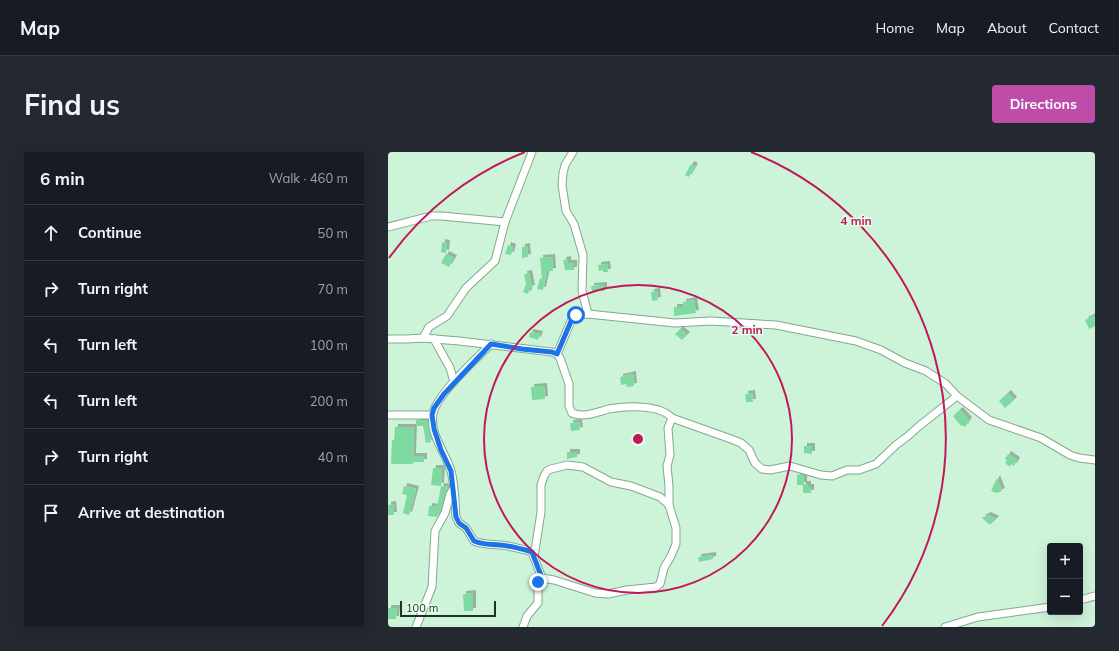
<!DOCTYPE html>
<meta charset="utf-8">
<style>
:root{--surface:#171b24;--page:#242831;--text:#f1f3f6;--muted:#9ea1a6;--line:#363941;--accent:#bd4da9}
body{margin:0;font-family:Mulish,sans-serif;background:var(--page);color:var(--text)}
.controls{position:absolute;right:12px;bottom:12px;display:grid;overflow:hidden;border-radius:4px;box-shadow:0 4px 16px #0002}
.controls button{width:36px;height:36px;display:grid;place-items:center;padding:0;border:0;border-bottom:1px solid var(--line);background:var(--surface);color:var(--text);font:20px sans-serif}
.scale{position:absolute;left:12px;bottom:10px;width:96px;box-sizing:border-box;padding-left:4px;border:2px solid #213026;border-top:0;font-size:11px;line-height:14px;white-space:nowrap;color:#213026;-webkit-text-stroke:3px #e5fded;paint-order:stroke}
.stop{position:absolute;width:12px;height:12px;margin:-9px;border:3px solid #1a73e8;border-radius:50%;background:#fff}
.stop.end{background:#1a73e8;border-color:#fff;box-shadow:0 1px 4px #0008}
.list{margin:0;padding:0;list-style:none}
h2{display:flex;justify-content:space-between;align-items:center;height:52px;margin:0;padding:0 16px;font-size:17px}
h2 small{font-size:13px;font-weight:400;color:var(--muted)}
.list li{display:grid;grid-template-columns:26px 1fr auto;gap:12px;align-items:center;box-sizing:border-box;height:56px;padding:0 16px;border-top:1px solid var(--line)}
.list b{display:block;font-size:15px;white-space:nowrap}
.list em{font-size:13px;font-style:normal;color:var(--muted)}
.icon{flex:none;width:22px;height:22px;fill:none;stroke:currentColor;stroke-width:2;stroke-linecap:round;stroke-linejoin:round}
.map{position:relative;flex:none;width:707px;height:475px;overflow:hidden;border-radius:4px}
header{display:flex;align-items:center;gap:24px;box-sizing:border-box;height:56px;padding:0 20px;background:var(--surface);border-bottom:1px solid var(--line)}
header strong{font-size:19px}
nav{display:flex;gap:22px;margin-inline-start:auto;font-size:14px}
.intro{display:flex;align-items:center;justify-content:space-between;box-sizing:border-box;height:96px;padding:0 24px}
h1{margin:0;font-size:28px}
.button{padding:10px 18px;border-radius:4px;background:var(--accent);color:#fff;font-size:14px;font-weight:700}
main{display:flex;gap:24px;padding:0 24px}
aside{flex:1;background:var(--surface);border-radius:4px;box-shadow:0 4px 16px #0002}
.map>svg:first-child{display:block}
.building{fill:#7fdaa1;filter:url(#shadow)}
.lines{fill:none;stroke-linecap:round;stroke-linejoin:round}
.street-casing{stroke:#83a88f;stroke-width:9}
.street{stroke:#fff;stroke-width:7}
.route{stroke:#1a73e8;stroke-width:5}
.ring{fill:none;stroke:#c2185b;stroke-width:2}
.centre{fill:#c2185b;stroke:#e5fded;stroke-width:2}
.ring-label{font-size:12px;text-anchor:middle;font-weight:bold;fill:#c2185b;stroke:#e5fded;stroke-width:3;stroke-linejoin:round;paint-order:stroke}
</style>
<header>
<strong>Map</strong>
<nav><a>Home</a><a>Map</a><a>About</a><a>Contact</a></nav>
</header>
<div class="intro"><h1>Find us</h1><a class="button">Directions</a></div>
<main>
<aside>
<h2>6 min<small>Walk · 460 m</small></h2>
<ul class="list">
<li><svg class="icon" aria-label="ahead" viewBox="0 0 24 24"><path d="M12 20V5M6 11l6-6 6 6"/></svg><div><b>Continue</b></div><em>50 m</em></li>
<li><svg class="icon" aria-label="right" viewBox="0 0 24 24"><path d="M7 20v-9h11M14 6l5 5-5 5"/></svg><div><b>Turn right</b></div><em>70 m</em></li>
<li><svg class="icon" aria-label="left" viewBox="0 0 24 24"><path d="M17 20v-9H6M10 6l-5 5 5 5"/></svg><div><b>Turn left</b></div><em>100 m</em></li>
<li><svg class="icon" aria-label="left" viewBox="0 0 24 24"><path d="M17 20v-9H6M10 6l-5 5 5 5"/></svg><div><b>Turn left</b></div><em>200 m</em></li>
<li><svg class="icon" aria-label="right" viewBox="0 0 24 24"><path d="M7 20v-9h11M14 6l5 5-5 5"/></svg><div><b>Turn right</b></div><em>40 m</em></li>
<li><svg class="icon" aria-label="arrive" viewBox="0 0 24 24"><path d="M6 21V4h12l-3 4 3 4H6"/></svg><div><b>Arrive at destination</b></div></li>
</ul>
</aside>
<div class="map">
<svg width="707" height="475" viewBox="0 0 707 475">
<defs>
<filter id="shadow"><feDropShadow dx="3" dy="-3" stdDeviation="0" flood-color="#0004"/></filter>
</defs>
<rect width="100%" height="100%" fill="#cdf4d9"/>
<g class="building">
<polygon points="303,12 307,14 301,25 297,23"/>
<polygon points="54,90 59,91 58,101 53,100"/>
<polygon points="120,93 125,95 123,103 117,102"/>
<polygon points="139,94 140,105 134,106 134,95"/>
<polygon points="58,102 66,106 61,115 53,111"/>
<polygon points="164,105 165,119 159,119 155,138 149,137 152,126 154,127 152,106"/>
<polygon points="180,107 180,111 186,111 186,118 177,118 175,108"/>
<polygon points="218,112 219,112 220,120 215,120 215,118 211,119 210,113"/>
<polygon points="141,121 144,136 142,136 140,142 135,140 138,132 136,122"/>
<polygon points="216,133 216,139 204,139 203,134"/>
<polygon points="269,139 270,148 264,149 263,140"/>
<polygon points="306,148 308,161 286,164 286,155 296,155 295,150"/>
<polygon points="705,164 707,167 707,174 701,177 697,168"/>
<polygon points="292,177 299,183 294,188 287,182"/>
<polygon points="142,180 152,182 150,188 141,185"/>
<polygon points="245,222 246,234 239,235 238,232 233,233 232,225"/>
<polygon points="156,234 157,247 144,248 143,235"/>
<polygon points="364,241 365,250 358,250 357,242"/>
<polygon points="620,241 626,248 617,256 611,249"/>
<polygon points="572,258 581,268 577,275 574,273 573,274 565,264"/>
<polygon points="28,268 40,268 43,290 38,291 35,274 28,274"/>
<polygon points="191,270 192,278 183,279 182,271"/>
<polygon points="7,275 26,275 25,304 36,304 36,310 25,310 25,312 3,312 4,288 6,288"/>
<polygon points="416,294 424,294 424,302 416,301"/>
<polygon points="179,300 189,300 189,305 179,307"/>
<polygon points="620,302 629,308 626,314 623,312 622,315 617,311 619,308 617,307"/>
<polygon points="45,316 54,316 53,334 43,333"/>
<polygon points="413,322 416,323 416,332 420,332 420,335 423,335 423,341 415,341 415,333 409,333 409,323"/>
<polygon points="609,326 614,339 609,341 603,339"/>
<polygon points="16,334 28,337 21,363 15,361 19,343 14,342"/>
<polygon points="53,334 60,335 52,359 49,365 40,364 41,354 49,355"/>
<polygon points="5,352 6,363 0,363 0,353"/>
<polygon points="600,363 608,367 602,373 594,366"/>
<polygon points="325,403 325,407 311,410 310,405"/>
<polygon points="85,441 85,459 76,459 75,442"/>
<polygon points="1,456 9,456 8,467 0,467 0,457"/>
</g>
<g class="lines">
<defs>
<g id="street">
<polyline points="185,0 177,13 175,21 174,33 178,59 186,72 195,103 194,139 200,162"/>
<polyline points="0,75 43,64 54,64 117,70"/>
<polyline points="35,186 41,175 59,164 78,136 107,109 117,70 144,0"/>
<path d="M0 187H19L35 186 71 189 164 200 169 202 172 206 181 232V254L184 261C196 266 209 260 221 257 238 254 272 252 284 266L280 276 282 303 279 314 281 334V353L288 376V392L283 404 276 416 272 432 268 435 239 438 220 442 207 441 166 428 154 426 150 430V451L139 464 135 475"/>
<polyline points="46,187 62,216 66,230"/>
<path d="M103 192C89 206 48 243 45 262 41 282 58 301 63 319 67 334 67 350 68 365L71 371 78 376 86 389C96 393 102 392 112 393 123 394 134 397 144 400L154 426"/>
<polyline points="169,202 184,167 188,163 200,162 287,171 323,169 388,173 468,189 493,198 517,211 538,219 558,232 569,244 601,268 653,286 682,303 691,306 707,308"/>
<polyline points="0,263 44,263"/>
<polyline points="284,266 343,287 353,291 361,298 367,311 374,317 382,318 402,314 433,323 444,324 459,318 471,318 488,312 508,293 520,284 530,275 569,244"/>
<polyline points="146,405 153,360 153,333 156,324 159,319 163,317 179,313 195,315 223,330 243,334 272,345 281,353"/>
<polyline points="692,448 707,444"/>
<polyline points="28,475 44,435 47,379 57,361 62,342 65,337"/>
<polyline points="557,475 590,465 662,455"/>
</g>
</defs>
<use href="#street" class="street-casing"/>
<use href="#street" class="street"/>
</g>
<g class="lines">
<path class="route" d="M150 430 154 426 144 400C134 397 123 394 112 393 102 392 96 393 86 389L78 376 71 371 68 365 63 319 53 298 46 277 44 263 46 256 56 242 103 192 134 197 164 200 169 202 184 167 188 163"/>
</g>
<g class="ring">
<circle cx="250" cy="287" r="154"/>
<path d="M1 106A308 308 0 0 1 137 0M363 0A308 308 0 0 1 494 474"/>
</g>
<circle cx="250" cy="287" r="6" class="centre"/>
<g class="ring-label">
<text x="468" y="73">4 min</text>
<text x="359" y="182">2 min</text>
</g>
</svg>
<div class="controls">
<button>+</button>
<button>−</button>
</div>
<div class="scale">100 m</div>
<div class="stop" style="left:188px;top:163px"></div>
<div class="stop end" style="left:150px;top:430px"></div>
</div>
</main>
